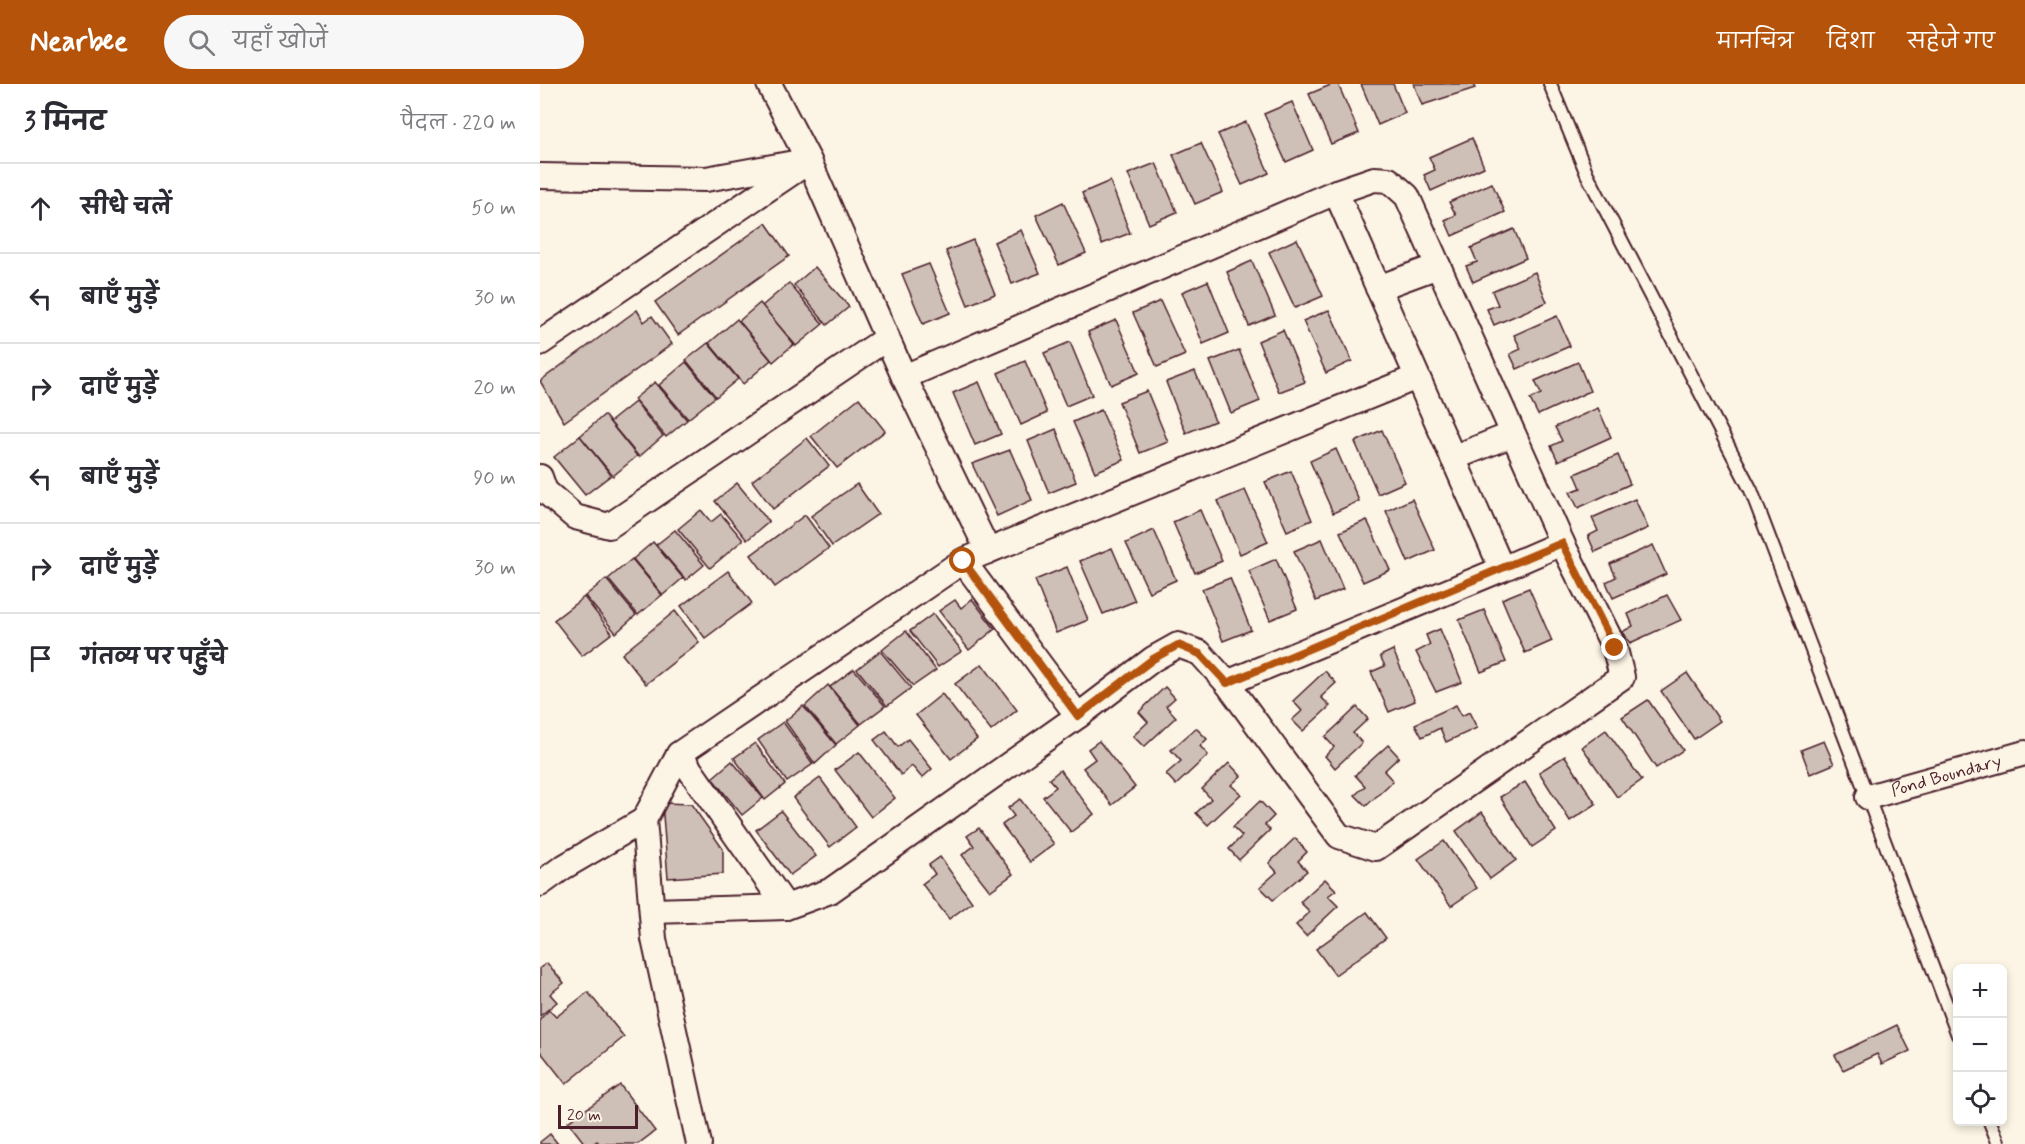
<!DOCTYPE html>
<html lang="hi">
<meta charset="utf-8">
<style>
:root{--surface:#fff;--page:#f7f7f7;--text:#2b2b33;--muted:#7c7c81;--line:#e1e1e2;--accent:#b45309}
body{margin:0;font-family:Mynerve,"Playpen Sans Deva",sans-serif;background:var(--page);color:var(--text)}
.controls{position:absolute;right:18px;bottom:18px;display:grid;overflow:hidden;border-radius:9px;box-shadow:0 3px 9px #0003}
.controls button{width:54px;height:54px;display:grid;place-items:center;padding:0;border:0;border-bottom:2px solid var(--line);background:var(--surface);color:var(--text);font:30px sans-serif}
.scale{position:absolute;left:18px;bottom:15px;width:80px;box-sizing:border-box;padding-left:6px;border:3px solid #4a1f2b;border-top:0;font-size:16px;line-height:21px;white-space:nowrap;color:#4a1f2b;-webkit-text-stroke:4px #fcf5e5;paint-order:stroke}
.stop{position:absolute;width:18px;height:18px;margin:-14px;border:4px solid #b45309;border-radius:50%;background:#fff}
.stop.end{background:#b45309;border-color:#fff;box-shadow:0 2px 6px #0008}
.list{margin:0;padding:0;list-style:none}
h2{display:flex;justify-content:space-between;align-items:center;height:78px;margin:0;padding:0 24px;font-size:26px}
h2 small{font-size:20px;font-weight:400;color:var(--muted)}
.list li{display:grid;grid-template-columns:39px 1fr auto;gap:18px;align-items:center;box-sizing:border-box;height:90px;padding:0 24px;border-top:2px solid var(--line)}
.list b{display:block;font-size:22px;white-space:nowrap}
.list em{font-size:20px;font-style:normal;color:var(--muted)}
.icon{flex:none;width:33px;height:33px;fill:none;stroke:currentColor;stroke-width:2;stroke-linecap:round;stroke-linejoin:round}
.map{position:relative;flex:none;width:1485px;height:1060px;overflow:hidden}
header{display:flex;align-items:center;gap:36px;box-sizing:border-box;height:84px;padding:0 30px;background:var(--accent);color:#fff}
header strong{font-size:28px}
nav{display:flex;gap:33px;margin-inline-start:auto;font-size:21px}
.search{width:420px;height:54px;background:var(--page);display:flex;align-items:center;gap:15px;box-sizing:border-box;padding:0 21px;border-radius:33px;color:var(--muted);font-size:22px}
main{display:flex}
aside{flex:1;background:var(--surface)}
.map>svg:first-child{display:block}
.building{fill:#cfc0b7;stroke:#4a1f2b;stroke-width:1.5}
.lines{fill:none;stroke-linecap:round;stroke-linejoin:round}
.lane-casing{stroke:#4a1f2b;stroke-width:16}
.street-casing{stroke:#4a1f2b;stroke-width:28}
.lane{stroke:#fcf5e5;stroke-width:12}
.street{stroke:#fcf5e5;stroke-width:24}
.route{stroke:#b45309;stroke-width:8}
.labels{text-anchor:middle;stroke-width:4.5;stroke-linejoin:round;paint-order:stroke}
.street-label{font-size:18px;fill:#4a1f2b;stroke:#fcf5e5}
</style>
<header>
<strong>Nearbee</strong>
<div class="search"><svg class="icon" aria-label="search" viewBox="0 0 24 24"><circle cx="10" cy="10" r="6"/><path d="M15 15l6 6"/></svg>यहाँ खोजें</div>
<nav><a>मानचित्र</a><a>दिशा</a><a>सहेजे गए</a></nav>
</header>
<main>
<aside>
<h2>3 मिनट<small>पैदल · 220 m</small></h2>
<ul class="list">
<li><svg class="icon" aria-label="ahead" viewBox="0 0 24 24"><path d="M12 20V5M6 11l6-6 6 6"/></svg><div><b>सीधे चलें</b></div><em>50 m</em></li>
<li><svg class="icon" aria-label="left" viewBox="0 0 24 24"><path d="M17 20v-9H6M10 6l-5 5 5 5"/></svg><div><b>बाएँ मुड़ें</b></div><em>30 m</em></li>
<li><svg class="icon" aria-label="right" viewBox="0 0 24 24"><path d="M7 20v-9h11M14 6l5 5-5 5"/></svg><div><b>दाएँ मुड़ें</b></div><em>20 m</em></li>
<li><svg class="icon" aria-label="left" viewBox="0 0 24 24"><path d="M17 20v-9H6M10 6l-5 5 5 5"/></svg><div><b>बाएँ मुड़ें</b></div><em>90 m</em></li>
<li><svg class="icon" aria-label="right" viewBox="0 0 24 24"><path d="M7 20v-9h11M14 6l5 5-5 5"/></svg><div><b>दाएँ मुड़ें</b></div><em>30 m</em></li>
<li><svg class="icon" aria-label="arrive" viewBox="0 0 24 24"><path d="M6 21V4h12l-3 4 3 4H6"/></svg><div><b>गंतव्य पर पहुँचे</b></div></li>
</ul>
</aside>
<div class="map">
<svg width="1485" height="1060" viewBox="0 0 1485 1060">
<rect width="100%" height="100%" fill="#fcf5e5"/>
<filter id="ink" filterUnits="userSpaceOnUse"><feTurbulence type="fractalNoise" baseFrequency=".0167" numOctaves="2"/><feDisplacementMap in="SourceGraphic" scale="12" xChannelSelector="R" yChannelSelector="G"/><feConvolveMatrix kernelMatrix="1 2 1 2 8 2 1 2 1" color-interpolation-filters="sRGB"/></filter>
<g filter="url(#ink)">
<g class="building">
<polygon points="793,0 798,0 819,49 791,60 769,10"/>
<polygon points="821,0 853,0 865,29 838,41"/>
<polygon points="874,0 933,0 935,4 882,21"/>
<polygon points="752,18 773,66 746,78 724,30"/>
<polygon points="706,38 729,89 702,101 678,50"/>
<polygon points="932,54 944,83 891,107 884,91 895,86 889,73"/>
<polygon points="661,59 683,108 655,120 633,71"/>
<polygon points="616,79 637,128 609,140 588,90"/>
<polygon points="570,97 590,149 562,160 542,109"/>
<polygon points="952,99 965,128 912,152 905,136 916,131 909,118"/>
<polygon points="523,118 546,169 519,181 496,131"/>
<polygon points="226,139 249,172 138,251 115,218"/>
<polygon points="974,145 986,174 933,198 926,182 937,178 931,164"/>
<polygon points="481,146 500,189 472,200 454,158"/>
<polygon points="757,155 783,212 755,224 729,168"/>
<polygon points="433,156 455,210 428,221 406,167"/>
<polygon points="712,177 735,231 709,242 687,188"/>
<polygon points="389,180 410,229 383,240 362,190"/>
<polygon points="275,183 309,223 287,241 254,201"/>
<polygon points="995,188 1007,218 954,241 947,225 958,221 952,207"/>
<polygon points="668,197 689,249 663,260 642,208"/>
<polygon points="249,199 283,240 256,262 222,222"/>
<polygon points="620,217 645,271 617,283 593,229"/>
<polygon points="220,219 254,260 233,278 199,237"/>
<polygon points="97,226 104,238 112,232 132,260 24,338 0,297"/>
<polygon points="789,226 812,277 786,289 763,237"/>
<polygon points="1017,232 1030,262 977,285 970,270 981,265 974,251"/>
<polygon points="197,235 231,276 203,300 169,259"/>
<polygon points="576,236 599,289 571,301 548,248"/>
<polygon points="743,246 765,298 739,308 718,257"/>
<polygon points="530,258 552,311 526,322 504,269"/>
<polygon points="168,259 198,295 176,313 146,276"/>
<polygon points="699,266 720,317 691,329 670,277"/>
<polygon points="485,277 507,329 481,341 458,289"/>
<polygon points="146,278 175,313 148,335 119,301"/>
<polygon points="1038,278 1050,307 998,331 990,315 1001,310 995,297"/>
<polygon points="655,287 675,337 646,349 626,298"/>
<polygon points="115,298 147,336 126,353 94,315"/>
<polygon points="439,298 461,350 435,361 413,309"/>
<polygon points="607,307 628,358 600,369 579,318"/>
<polygon points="319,314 345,347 297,384 271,352"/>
<polygon points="95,318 123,352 99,373 70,338"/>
<polygon points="1058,324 1071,353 1018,377 1011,362 1022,357 1015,343"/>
<polygon points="561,326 584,376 555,388 533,338"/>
<polygon points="64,331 97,372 73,392 40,352"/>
<polygon points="516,345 536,398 509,409 488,357"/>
<polygon points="842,346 865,398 838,410 815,358"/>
<polygon points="40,352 71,391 45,411 14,373"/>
<polygon points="267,354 289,382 233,425 212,397"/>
<polygon points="796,365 819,417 793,429 770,377"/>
<polygon points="470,366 492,416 457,432 432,380"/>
<polygon points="1078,371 1090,400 1038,424 1030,408 1041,404 1035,390"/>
<polygon points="751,387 772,436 747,447 725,398"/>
<polygon points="197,399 229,438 207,456 175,417"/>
<polygon points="317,400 338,430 292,462 271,432"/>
<polygon points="705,406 728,458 700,470 678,417"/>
<polygon points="872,415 895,466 868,478 846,427"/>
<polygon points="1095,415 1108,444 1055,468 1048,452 1058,447 1052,434"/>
<polygon points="161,426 171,438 181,430 203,456 170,484 138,445"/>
<polygon points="660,426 682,477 655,489 633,438"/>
<polygon points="265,431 289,464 235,503 211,471"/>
<polygon points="827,436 850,486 823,498 800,448"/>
<polygon points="135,446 164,481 146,496 116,461"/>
<polygon points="614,446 636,496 609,508 586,459"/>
<polygon points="782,455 803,505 776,517 754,467"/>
<polygon points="113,458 143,494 123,511 93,475"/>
<polygon points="1113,461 1126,490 1073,514 1066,498 1076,493 1070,480"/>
<polygon points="572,464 595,517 563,530 540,477"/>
<polygon points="92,475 122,511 98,531 68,495"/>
<polygon points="736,475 757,525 730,536 709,487"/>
<polygon points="527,483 548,536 516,549 495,496"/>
<polygon points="188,487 212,519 165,554 141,522"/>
<polygon points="690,494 711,546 683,557 662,505"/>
<polygon points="66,495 96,531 76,549 45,512"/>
<polygon points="989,504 1012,557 985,569 962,515"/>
<polygon points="1127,511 1141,536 1090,559 1082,548 1093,542 1088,530"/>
<polygon points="44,513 72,549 42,572 14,536"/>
<polygon points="432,515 455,545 429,566 399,527 415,516 421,524"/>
<polygon points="944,526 966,578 941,588 919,536"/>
<polygon points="135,527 159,558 106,600 82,570"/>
<polygon points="393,530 422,567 398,583 370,547"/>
<polygon points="900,545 922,598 896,608 876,568 890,561 886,551"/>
<polygon points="366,547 396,586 373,602 342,566"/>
<polygon points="853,566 875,617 849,628 831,588 845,582 840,572"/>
<polygon points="340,567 371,604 347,622 317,585"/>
<polygon points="442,580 477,626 451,647 415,600"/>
<polygon points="314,585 345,622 321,640 290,603"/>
<polygon points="785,587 796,599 781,613 790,622 763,647 752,636 762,627 753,617"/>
<polygon points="1147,589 1180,637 1154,655 1121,607"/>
<polygon points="288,601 320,641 296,660 265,622"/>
<polygon points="625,603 635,614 626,622 636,633 604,663 593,652 608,638 599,628"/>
<polygon points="402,610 437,655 411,675 376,631"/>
<polygon points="1108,616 1143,666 1116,684 1082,633"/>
<polygon points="916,621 922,632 929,628 937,644 906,658 900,644 882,653 875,640"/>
<polygon points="263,622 296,661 275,680 245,637"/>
<polygon points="817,623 828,635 813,649 822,659 795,684 785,672 794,663 785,653"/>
<polygon points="243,638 273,680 247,698 218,656"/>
<polygon points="656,644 667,655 660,662 668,671 636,701 626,690 641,677 631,666"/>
<polygon points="1066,646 1102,696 1077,713 1042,663"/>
<polygon points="346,647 358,663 368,655 392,685 382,694 372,682 361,691 334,656"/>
<polygon points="559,657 595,703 572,721 543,684 555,675 548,665"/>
<polygon points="1284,657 1294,680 1270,690 1261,666"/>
<polygon points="215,659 245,700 225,716 194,674"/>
<polygon points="848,661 859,673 844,687 853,697 826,722 815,711 825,702 815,691"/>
<polygon points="319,668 355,714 331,733 295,686"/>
<polygon points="1025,672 1056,720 1030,737 999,688"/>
<polygon points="192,677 223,714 202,731 172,694"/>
<polygon points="689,679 701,692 691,701 701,710 668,741 656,729 671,715 662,705"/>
<polygon points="520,686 554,730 531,748 503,713 516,703 509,695"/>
<polygon points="280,694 316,743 290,763 253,714"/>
<polygon points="985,698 1016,747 992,763 960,713"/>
<polygon points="480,715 514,760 490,778 462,741 474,732 468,724"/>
<polygon points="720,717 734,732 725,741 730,746 699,776 689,765 702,752 693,743"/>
<polygon points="122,719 151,720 183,765 183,790 128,794"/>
<polygon points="241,727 276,772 250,791 216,746"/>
<polygon points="942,728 976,776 950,795 916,747"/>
<polygon points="439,744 473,790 450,807 422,771 434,762 427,752"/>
<polygon points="755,754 767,768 758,777 767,787 733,816 720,803 737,788 729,779"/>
<polygon points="904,757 937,804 911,822 878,775"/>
<polygon points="400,773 432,818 409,835 382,800 395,790 389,781"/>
<polygon points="785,795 796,806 788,812 798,822 766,852 756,841 770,828 760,818"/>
<polygon points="827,828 846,854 795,891 776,865"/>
<polygon points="7,879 24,899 10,910 17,918 0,932 0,884"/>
<polygon points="48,908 84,953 26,1000 0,967 0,935 9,926 16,933"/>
<polygon points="1357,941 1370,967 1342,980 1337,970 1303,986 1295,971"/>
<polygon points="80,1001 115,1047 98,1060 60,1060 57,1057 53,1060 45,1060 28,1038"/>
<polygon points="10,1050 18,1060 0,1060 0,1058"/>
</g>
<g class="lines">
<defs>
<g id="lane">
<polyline points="1010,0 1047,90 1211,406 1418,951"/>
<polyline points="1450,1038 1459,1060"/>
</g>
<g id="street">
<polyline points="0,92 166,95 260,78"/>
<polyline points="838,204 898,182"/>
<polyline points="0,259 269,77"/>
<polyline points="364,293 796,108 962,485 687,599 660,569 638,561 613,575 538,632 423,477"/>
<polyline points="913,374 973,350"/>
<polyline points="0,393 5,407 35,433 69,442 347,254"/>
<polyline points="448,467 877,293"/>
<polyline points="962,485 1022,459"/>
<polyline points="687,599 799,752 836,764 1082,593 1075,565 1022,459 867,112 849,96 834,95 796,108"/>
<polyline points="139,670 246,823"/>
<path id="s1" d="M1328 713 1485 669"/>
<polyline points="104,736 114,855 159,1060"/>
<polyline points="0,800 22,784 104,736 139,670 423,477 448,467 364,293 269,77 229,0"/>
<polyline points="112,827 246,823 290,807 538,632"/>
</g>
</defs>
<use href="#lane" class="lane-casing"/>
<use href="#street" class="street-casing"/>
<use href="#lane" class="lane"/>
<use href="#street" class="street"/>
</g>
</g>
<g class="lines" filter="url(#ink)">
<polyline class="route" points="423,477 538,632 613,575 638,561 660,570 687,599 1022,459 1075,564"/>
</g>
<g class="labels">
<g class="street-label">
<text dy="6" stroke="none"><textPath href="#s1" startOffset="81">Pond Boundary</textPath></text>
</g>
</g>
</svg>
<div class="controls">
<button>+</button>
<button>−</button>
<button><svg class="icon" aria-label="locate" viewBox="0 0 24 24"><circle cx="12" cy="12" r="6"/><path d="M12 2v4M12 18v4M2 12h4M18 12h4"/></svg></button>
</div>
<div class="scale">20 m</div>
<div class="stop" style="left:423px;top:477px"></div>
<div class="stop end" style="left:1075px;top:564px"></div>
</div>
</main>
